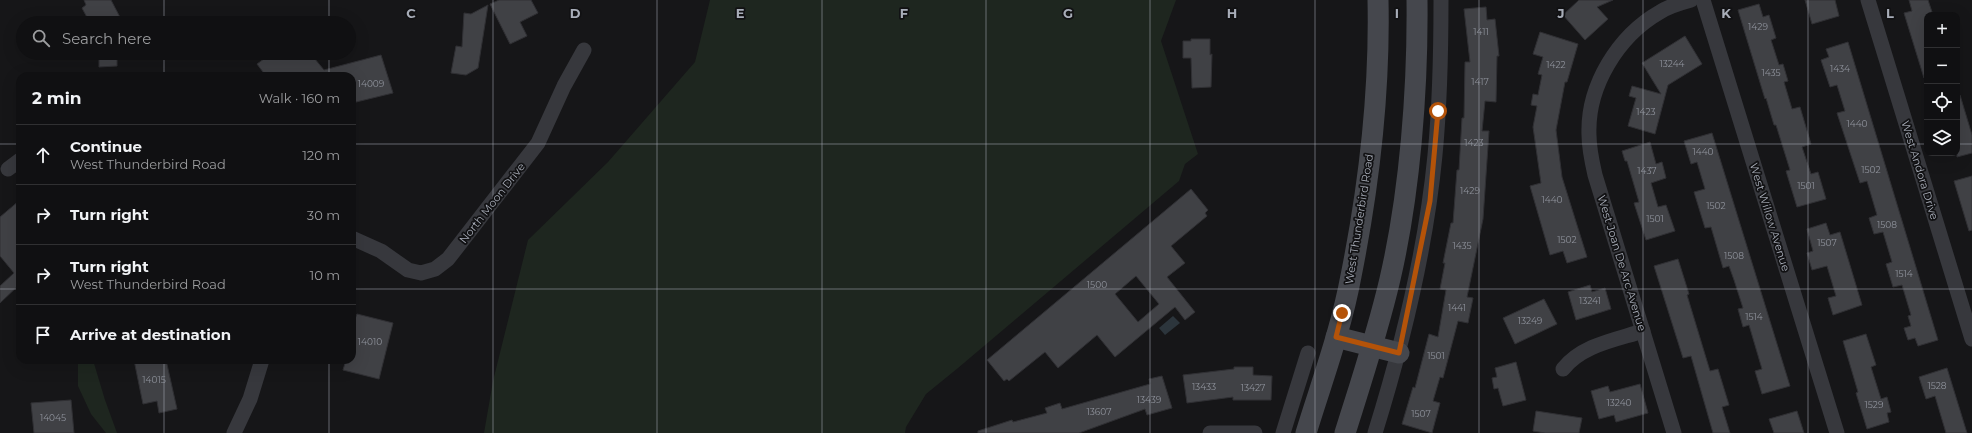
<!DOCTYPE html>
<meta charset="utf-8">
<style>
:root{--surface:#101012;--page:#1e1e20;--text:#f1f3f6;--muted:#9c9d9f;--line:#303032}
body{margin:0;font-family:Montserrat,sans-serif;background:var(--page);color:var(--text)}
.controls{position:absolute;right:12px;top:12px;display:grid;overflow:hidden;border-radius:8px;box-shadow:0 4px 16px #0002}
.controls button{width:36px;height:36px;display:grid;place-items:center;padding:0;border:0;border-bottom:1px solid var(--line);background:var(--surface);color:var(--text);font:20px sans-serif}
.stop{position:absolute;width:12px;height:12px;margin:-9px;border:3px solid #b45309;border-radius:50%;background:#fff}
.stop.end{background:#b45309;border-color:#fff;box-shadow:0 1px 4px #0008}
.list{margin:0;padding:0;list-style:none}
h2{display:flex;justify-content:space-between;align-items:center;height:52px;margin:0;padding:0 16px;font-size:17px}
h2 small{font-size:13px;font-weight:400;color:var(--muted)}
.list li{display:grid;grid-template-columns:26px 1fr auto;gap:12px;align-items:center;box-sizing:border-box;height:60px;padding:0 16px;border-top:1px solid var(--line)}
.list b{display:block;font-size:15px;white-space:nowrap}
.list p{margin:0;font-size:13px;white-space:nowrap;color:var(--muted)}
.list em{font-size:13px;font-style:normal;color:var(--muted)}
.icon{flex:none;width:22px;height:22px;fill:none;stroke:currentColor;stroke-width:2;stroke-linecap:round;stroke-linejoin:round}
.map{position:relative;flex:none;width:1972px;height:433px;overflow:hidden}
.search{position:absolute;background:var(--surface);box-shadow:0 4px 16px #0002;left:16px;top:16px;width:340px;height:44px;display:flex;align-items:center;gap:10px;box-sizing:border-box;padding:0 14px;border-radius:22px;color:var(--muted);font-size:15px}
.panel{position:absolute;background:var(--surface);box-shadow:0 4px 16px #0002;left:16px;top:72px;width:340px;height:292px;border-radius:12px}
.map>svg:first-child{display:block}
.green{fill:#1e261f}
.water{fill:#2c353c}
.building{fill:#404145;stroke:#303034;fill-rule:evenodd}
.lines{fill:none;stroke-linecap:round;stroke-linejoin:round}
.street{stroke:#37383d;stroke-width:15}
.secondary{stroke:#45474d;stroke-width:21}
.route{stroke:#b45309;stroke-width:5}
.grid{fill:none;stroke:#a8adb8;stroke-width:1;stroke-opacity:0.55}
.labels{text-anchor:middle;stroke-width:3.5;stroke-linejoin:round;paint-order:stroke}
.number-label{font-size:9px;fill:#8e929b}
.street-label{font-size:11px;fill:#a8adb8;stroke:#111113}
.grid-label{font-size:13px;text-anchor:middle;font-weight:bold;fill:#a8adb8;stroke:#111113;stroke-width:3.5;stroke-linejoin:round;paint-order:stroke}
</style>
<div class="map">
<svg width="1972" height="433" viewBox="0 0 1972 433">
<rect width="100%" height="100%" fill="#161618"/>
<g class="green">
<polygon points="710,0 1176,0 1161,41 1198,154 1185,164 1179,181 958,368 926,394 906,427 905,433 484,433 493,381 528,240 608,162 695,62"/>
<polygon points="78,360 93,360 105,400 117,433 106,433 91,414 78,386"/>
</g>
<polygon class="water" points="1173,316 1180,323 1165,335 1159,328"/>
<g class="building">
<polygon points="84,0 111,0 123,23 90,23 82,8 86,5"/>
<polygon points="499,0 531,0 538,13 520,22 527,36 510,44 490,4"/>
<polygon points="1579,0 1613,0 1597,7 1608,19 1585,40 1563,15"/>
<polygon points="1805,0 1835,0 1839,16 1812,24"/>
<polygon points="1909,0 1928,0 1933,15 1927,15 1927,77 1924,78 1904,13 1912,11"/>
<polygon points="1759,4 1763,17 1769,15 1776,38 1771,40 1779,65 1783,64 1788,81 1784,82 1792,109 1800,107 1811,144 1802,147 1811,174 1818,172 1826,199 1797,207 1786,171 1790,170 1776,125 1774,125 1766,98 1765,99 1738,10"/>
<polygon points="488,5 478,68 466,75 451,73 456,46 462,47 464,13 471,14"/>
<polygon points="1486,7 1487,20 1495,19 1499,56 1497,56 1496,102 1485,101 1482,131 1489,131 1483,219 1467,297 1473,298 1468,323 1458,321 1443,378 1440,377 1433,401 1440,403 1432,433 1402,424 1413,387 1415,388 1429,334 1438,337 1446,290 1440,289 1445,263 1443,263 1451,223 1453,223 1457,170 1459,170 1462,118 1464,118 1465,62 1470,62 1464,9"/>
<polygon points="1540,32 1578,44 1567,82 1565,82 1556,130 1562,177 1587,257 1567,263 1563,251 1550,255 1530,186 1541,183 1533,127 1537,106 1531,105 1533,94 1538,95 1542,75 1538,74 1543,57 1533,54"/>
<polygon points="1685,36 1702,64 1668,85 1655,134 1628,126 1636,98 1629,96 1632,86 1661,94 1642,63"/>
<polygon points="1191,39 1210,39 1210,55 1212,54 1211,87 1192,88 1191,58 1183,58 1183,41 1191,41"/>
<polygon points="1848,42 1938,340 1918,346 1915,338 1908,340 1904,328 1911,326 1908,316 1911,315 1902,285 1893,287 1886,264 1892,262 1883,232 1874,234 1869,218 1877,215 1867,181 1860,183 1837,113 1845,111 1837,85 1830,87 1821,60 1829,57 1826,49"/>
<polygon points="99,53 117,53 117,66 99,67"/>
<polygon points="272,53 310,53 324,70 381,55 393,93 352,103 352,76 266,76 257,64"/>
<polygon points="1960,95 1972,135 1972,153 1957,157 1957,96"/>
<polygon points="1712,133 1790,386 1762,394 1755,371 1762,369 1749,325 1743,327 1738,309 1743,308 1734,280 1729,266 1723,268 1711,227 1705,228 1694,192 1705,189 1697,162 1691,164 1684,141"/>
<polygon points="1650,142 1656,164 1662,162 1666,178 1651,183 1658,207 1666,205 1675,231 1646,240 1634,203 1639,202 1627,161 1625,161 1622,151"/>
<polygon points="1972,176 1972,230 1969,231 1954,181"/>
<path d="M1191 189 1208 210 1205 213 1207 216 1171 246 1185 263 1167 277 1195 312 1185 320 1175 307 1115 357 1097 335 1058 368 1045 352 1009 381 1007 379 1004 381 987 360ZM1136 276 1159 304 1138 322 1115 294Z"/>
<polygon points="20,200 20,284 0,303 0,286 14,273 0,256 0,217"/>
<polygon points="1826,223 1830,235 1840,232 1862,305 1833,315 1828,298 1836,296 1827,266 1812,270 1807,253 1813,251 1807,229"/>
<polygon points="1678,259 1689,294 1687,295 1710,371 1718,369 1729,405 1722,407 1730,433 1713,433 1691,356 1683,358 1654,266"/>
<polygon points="1590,285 1592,292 1605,288 1611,309 1576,320 1568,292"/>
<polygon points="1544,299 1557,324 1515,344 1503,318"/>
<polygon points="357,314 393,323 379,379 343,370 346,360 352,360 352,318 355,319"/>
<polygon points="1866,334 1876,365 1871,367 1881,399 1887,397 1891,412 1887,413 1889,422 1867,429 1856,393 1858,392 1843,341"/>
<polygon points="134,360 166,360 177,409 159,413 157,401 143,404"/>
<polygon points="1516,362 1526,400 1503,406 1498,388 1494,389 1492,378 1497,377 1495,368"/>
<polygon points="1234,367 1253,367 1253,375 1272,376 1271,400 1233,400 1233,397 1187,403 1183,375 1234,369"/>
<polygon points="1947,368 1967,433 1946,433 1935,396 1926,399 1919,377"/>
<polygon points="1162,376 1172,408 1147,415 1145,409 1079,433 978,433 978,431 1012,420 1013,422 1047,413 1045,408 1060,403 1062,409 1150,384 1149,379"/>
<polygon points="1640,384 1648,413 1616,422 1614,415 1599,419 1591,391 1608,386 1610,392"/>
<polygon points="71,400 74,433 34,433 31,403"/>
<polygon points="1536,411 1582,418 1579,433 1545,433 1533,431"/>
<polygon points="1797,411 1804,433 1774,433 1769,419"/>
</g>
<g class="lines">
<g class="street">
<polyline points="1703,0 1837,433"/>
<polyline points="1868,0 1972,339"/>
<polyline points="8,169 20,160"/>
<polyline points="352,238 381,251 408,270 421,273 435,269 448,259 538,143 564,86 584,50"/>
<path d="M1563 369C1582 345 1615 340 1643 331"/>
<polyline points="234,433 250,399 262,360"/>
<polyline points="1210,433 1255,433"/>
<polyline points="1283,433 1308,353"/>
<path d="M1375 433C1403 343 1426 249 1435 155 1440 103 1441 52 1441 0"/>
<path d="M1674 433 1595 175C1592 162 1589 149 1589 135 1587 86 1618 36 1660 12 1669 6 1680 3 1691 0"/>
</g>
<g class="secondary">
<polyline points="1336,337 1399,353"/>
<path d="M1306 433C1322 381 1341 330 1351 276 1369 186 1380 92 1378 0"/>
<path d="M1345 433C1361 382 1378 331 1390 279 1410 193 1418 88 1417 0"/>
</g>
</g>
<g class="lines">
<polyline class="route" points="1342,313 1336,337 1399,353 1430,201 1438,111"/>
</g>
<path class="grid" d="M164 0V23M329 0V23M493 0V433M657 0V433M822 0V433M986 0V433M1150 0V433M1315 0V433M1479 0V433M1643 0V433M1808 0V433M164 53V76M329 53V76M0 144H20M352 144H1927M1957 144H1972M0 289H20M352 289H1972M164 360V433M329 360V433"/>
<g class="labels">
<g class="number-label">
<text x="1758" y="30">1429</text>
<text x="1481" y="35">1411</text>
<text x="1672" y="67">13244</text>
<text x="1556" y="68">1422</text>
<text x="1840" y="72">1434</text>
<text x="1771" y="76">1435</text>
<text x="1480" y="85">1417</text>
<text x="371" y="87">14009</text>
<text x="1646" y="115">1423</text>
<text x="1857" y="127">1440</text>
<text x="1474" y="146">1423</text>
<text x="1703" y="155">1440</text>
<text x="1871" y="173">1502</text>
<text x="1647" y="174">1437</text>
<text x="1806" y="189">1501</text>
<text x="1470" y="194">1429</text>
<text x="1552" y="203">1440</text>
<text x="1716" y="209">1502</text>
<text x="1655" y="222">1501</text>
<text x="1887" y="228">1508</text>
<text x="1567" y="243">1502</text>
<text x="1827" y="246">1507</text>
<text x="1462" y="249">1435</text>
<text x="1734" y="259">1508</text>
<text x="1904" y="277">1514</text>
<text x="1097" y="288">1500</text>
<text x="1590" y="304">13241</text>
<text x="1457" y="311">1441</text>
<text x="1754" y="320">1514</text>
<text x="1530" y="324">13249</text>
<text x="370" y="345">14010</text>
<text x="1436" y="359">1501</text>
<text x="154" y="383">14015</text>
<text x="1937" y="389">1528</text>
<text x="1204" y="390">13433</text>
<text x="1253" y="391">13427</text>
<text x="1149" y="403">13439</text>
<text x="1619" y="406">13240</text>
<text x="1874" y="408">1529</text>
<text x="1099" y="415">13607</text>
<text x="1421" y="417">1507</text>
<text x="53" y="421">14045</text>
</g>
<g class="street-label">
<text transform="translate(1920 170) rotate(73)" y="4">West Andora Drive</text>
<text transform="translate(492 203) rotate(-52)" y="4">North Moon Drive</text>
<text transform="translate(1770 217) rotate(73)" y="4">West Willow Avenue</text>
<text transform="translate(1359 219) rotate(-81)" y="4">West Thunderbird Road</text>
<text transform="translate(1622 263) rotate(73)" y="4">West Joan De Arc Avenue</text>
</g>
</g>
<g class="grid-label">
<text x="411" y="18">C</text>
<text x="575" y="18">D</text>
<text x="740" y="18">E</text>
<text x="904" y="18">F</text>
<text x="1068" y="18">G</text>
<text x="1232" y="18">H</text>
<text x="1397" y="18">I</text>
<text x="1561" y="18">J</text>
<text x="1726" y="18">K</text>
<text x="1890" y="18">L</text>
</g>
</svg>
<div class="controls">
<button>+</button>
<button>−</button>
<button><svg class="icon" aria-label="locate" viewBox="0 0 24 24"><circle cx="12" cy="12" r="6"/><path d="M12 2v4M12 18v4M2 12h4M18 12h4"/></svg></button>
<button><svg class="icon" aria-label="layers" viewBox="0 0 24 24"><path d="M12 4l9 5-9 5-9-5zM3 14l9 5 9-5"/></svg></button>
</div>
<div class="stop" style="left:1438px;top:111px"></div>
<div class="stop end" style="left:1342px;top:313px"></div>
<div class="search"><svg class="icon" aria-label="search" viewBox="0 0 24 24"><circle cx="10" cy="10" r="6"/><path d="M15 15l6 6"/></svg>Search here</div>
<section class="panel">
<h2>2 min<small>Walk · 160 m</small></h2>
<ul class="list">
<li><svg class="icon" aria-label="ahead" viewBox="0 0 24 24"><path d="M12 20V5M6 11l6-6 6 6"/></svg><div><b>Continue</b><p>West Thunderbird Road</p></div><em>120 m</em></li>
<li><svg class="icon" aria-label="right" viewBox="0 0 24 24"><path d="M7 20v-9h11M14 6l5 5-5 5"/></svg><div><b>Turn right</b></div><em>30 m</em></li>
<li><svg class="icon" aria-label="right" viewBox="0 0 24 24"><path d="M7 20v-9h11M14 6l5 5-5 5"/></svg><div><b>Turn right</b><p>West Thunderbird Road</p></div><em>10 m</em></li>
<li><svg class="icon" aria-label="arrive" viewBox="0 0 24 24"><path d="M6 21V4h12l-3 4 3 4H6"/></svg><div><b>Arrive at destination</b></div></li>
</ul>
</section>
</div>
